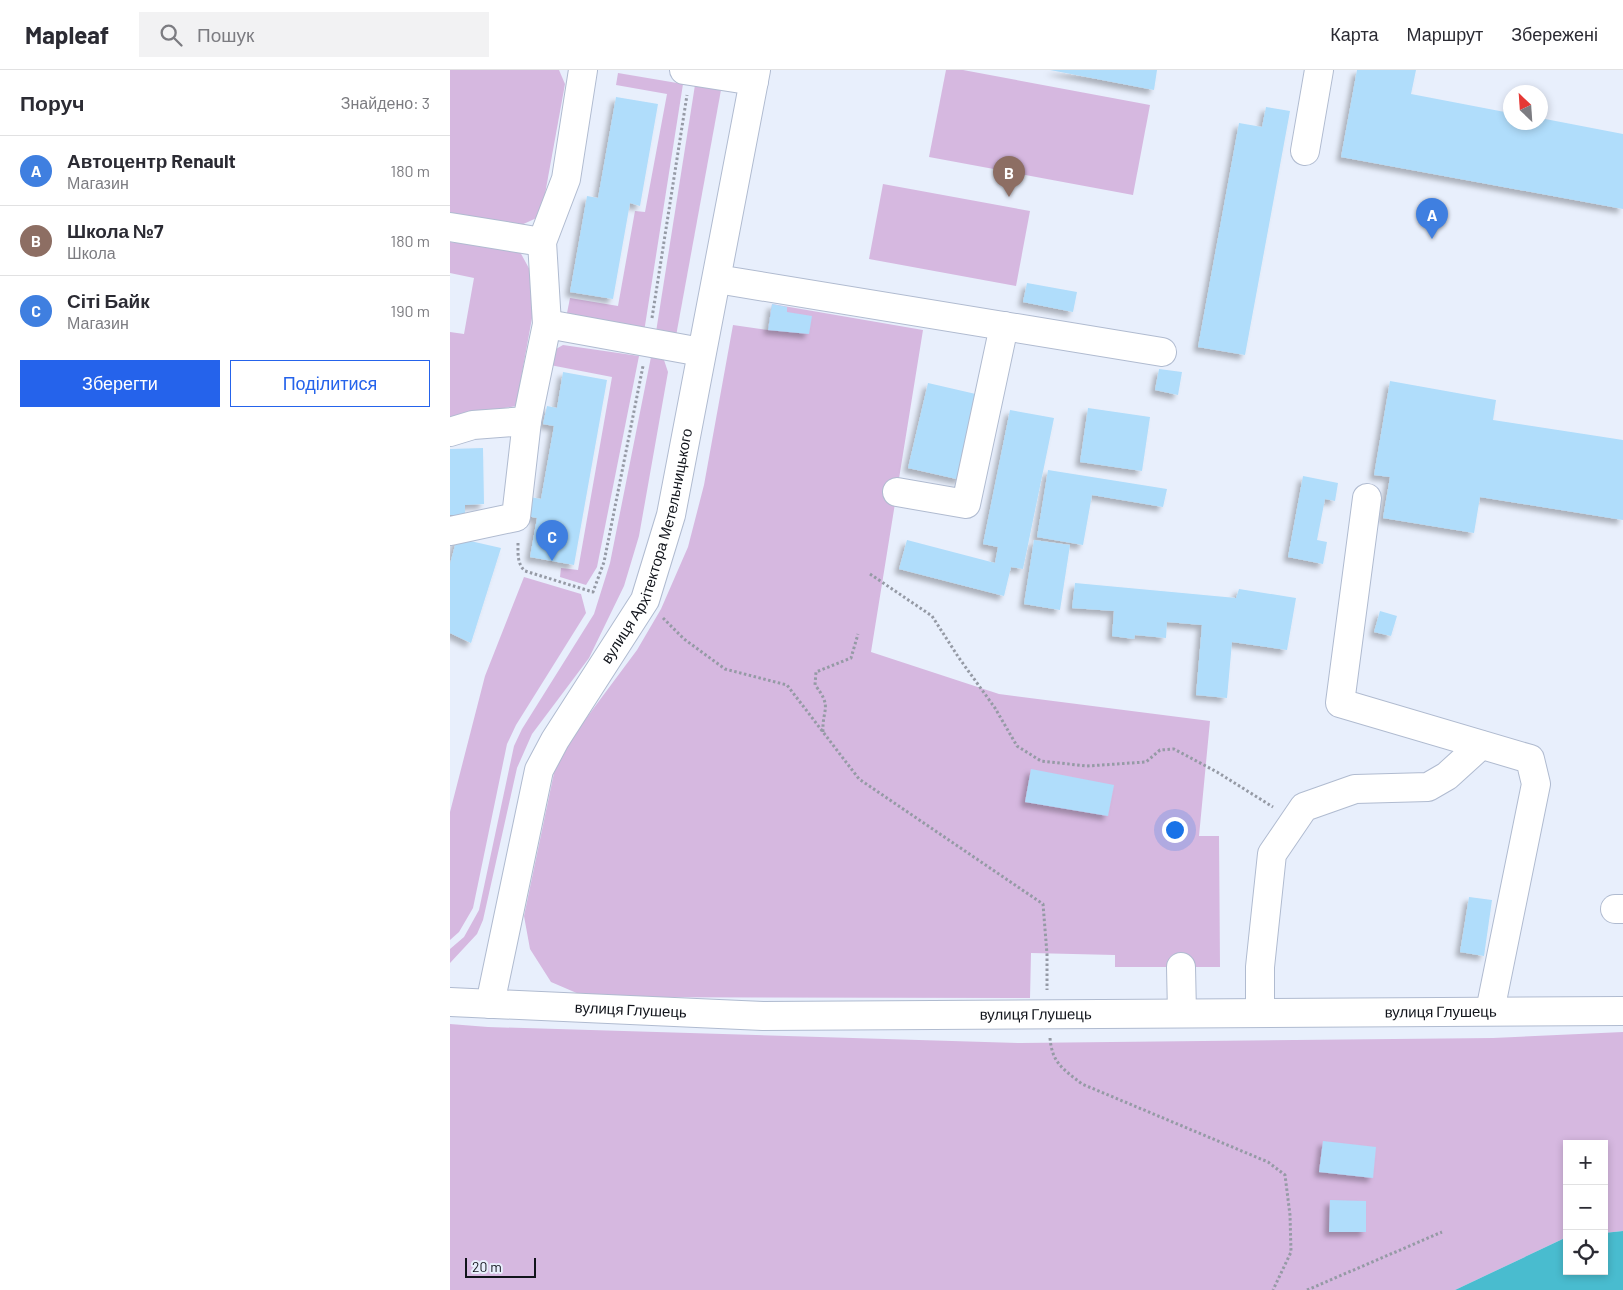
<!DOCTYPE html>
<html lang="uk">
<meta charset="utf-8">
<style>
:root{--surface:#fff;--page:#f2f2f3;--text:#2b2b33;--muted:#7c7c81;--line:#e1e1e2;--accent:#2563eb}
body{margin:0;font-family:Barlow,sans-serif;background:var(--page);color:var(--text)}
.controls{position:absolute;right:15px;bottom:15px;display:grid;overflow:hidden;border-radius:0px;box-shadow:0 2px 8px #0003}
.controls button{width:45px;height:45px;display:grid;place-items:center;padding:0;border:0;border-bottom:1px solid var(--line);background:var(--surface);color:var(--text);font:25px sans-serif}
.compass{position:absolute;left:1053px;top:15px;width:45px;height:45px;border-radius:50%;background:var(--surface);box-shadow:0 2px 8px #0003;rotate:335deg}
.scale{position:absolute;left:15px;bottom:12px;width:71px;box-sizing:border-box;padding-left:5px;border:2px solid #11141b;border-top:0;font-size:14px;line-height:18px;white-space:nowrap;color:#11141b;-webkit-text-stroke:4px #e8effc;paint-order:stroke}
.you{position:absolute;left:724px;top:759px;width:18px;height:18px;margin:-12px;border:4px solid #fff;border-radius:50%;background:#1a73e8;box-shadow:0 0 0 8px #1a73e833}
.badge{display:grid;place-items:center;width:32px;height:32px;border-radius:50%;background:var(--accent);color:#fff;font-size:16px;font-weight:700}
.pin{position:absolute;translate:-50% -41px;filter:drop-shadow(0 1px 2px #0008)}
.pin::after{content:'';position:absolute;top:26px;width:18px;height:15px;background:inherit;clip-path:polygon(0 0,100% 0,50% 100%)}
.list{margin:0;padding:0;list-style:none}
h2{display:flex;justify-content:space-between;align-items:center;height:65px;margin:0;padding:0 20px;font-size:21px}
h2 small{font-size:16px;font-weight:400;color:var(--muted)}
.list li{display:grid;grid-template-columns:32px 1fr auto;gap:15px;align-items:center;box-sizing:border-box;height:70px;padding:0 20px;border-top:1px solid var(--line)}
.list b{display:block;font-size:19px;white-space:nowrap}
.list p{margin:0;font-size:16px;white-space:nowrap;color:var(--muted)}
.list em{font-size:16px;font-style:normal;color:var(--muted)}
.actions{display:flex;gap:10px;padding:15px 20px}
.actions a{flex:1;padding:11px 0;border:1px solid var(--accent);border-radius:0px;text-align:center;font-size:18px;color:var(--accent)}
.actions .main{background:var(--accent);color:#fff}
.icon{flex:none;width:28px;height:28px;fill:none;stroke:currentColor;stroke-width:2;stroke-linecap:round;stroke-linejoin:round}
.map{position:relative;flex:none;width:1173px;height:1220px;overflow:hidden}
header{display:flex;align-items:center;gap:30px;box-sizing:border-box;height:70px;padding:0 25px;background:var(--surface);border-bottom:1px solid var(--line)}
header strong{font-size:24px}
nav{display:flex;gap:28px;margin-inline-start:auto;font-size:18px}
.search{width:350px;height:45px;background:var(--page);display:flex;align-items:center;gap:12px;box-sizing:border-box;padding:0 18px;border-radius:0px;color:var(--muted);font-size:19px}
main{display:flex}
aside{flex:1;background:var(--surface)}
.map>svg:first-child{display:block}
.green{fill:#d6b8e0}
.water{fill:#49bccf}
.building{fill:#b0ddfb;filter:url(#shadow)}
.lines{fill:none;stroke-linecap:round;stroke-linejoin:round}
.minor-casing{stroke:#b0bbd0;stroke-width:30}
.path{stroke:#959aa5;stroke-width:3;stroke-dasharray:2.5 2.5;stroke-linecap:butt}
.minor{stroke:#fff;stroke-width:28}
.labels{text-anchor:middle;stroke-width:5;stroke-linejoin:round;paint-order:stroke}
.street-label{font-size:15px;fill:#11141b;stroke:#e8effc}
</style>
<header>
<strong>Mapleaf</strong>
<div class="search"><svg class="icon" aria-label="search" viewBox="0 0 24 24"><circle cx="10" cy="10" r="6"/><path d="M15 15l6 6"/></svg>Пошук</div>
<nav><a>Карта</a><a>Маршрут</a><a>Збережені</a></nav>
</header>
<main>
<aside>
<h2>Поруч<small>Знайдено: 3</small></h2>
<ul class="list">
<li><span class="badge" style="background:#3f7fe0">A</span><div><b>Автоцентр Renault</b><p>Магазин</p></div><em>180 m</em></li>
<li><span class="badge" style="background:#8d6e63">B</span><div><b>Школа №7</b><p>Школа</p></div><em>180 m</em></li>
<li><span class="badge" style="background:#3f7fe0">C</span><div><b>Сіті Байк</b><p>Магазин</p></div><em>190 m</em></li>
</ul>
<div class="actions"><a class="main">Зберегти</a><a>Поділитися</a></div>
</aside>
<div class="map">
<svg width="1173" height="1220" viewBox="0 0 1173 1220">
<defs>
<filter id="shadow"><feDropShadow dx="-4.5" dy="4.5" stdDeviation="2.5" flood-color="#0004"/></filter>
</defs>
<rect width="100%" height="100%" fill="#e8effc"/>
<g class="green">
<polygon points="0,0 109,0 115,14 91,146 69,156 0,146"/>
<polygon points="496,0 513,0 700,35 683,125 479,87"/>
<polygon points="168,3 233,14 194,262 116,248 120,228 168,236 185,141 195,142 217,24 166,15"/>
<polygon points="245,15 271,20 226,266 206,262"/>
<polygon points="433,114 580,141 566,216 419,189"/>
<polygon points="0,172 69,180 88,215 66,336 0,348 0,262 14,264 24,208 0,203"/>
<polygon points="322,234 473,260 421,582 549,624 760,651 749,766 769,766 770,897 665,897 665,885 581,883 580,928 136,927 101,912 80,879 74,846 105,698 117,674 187,580 211,539 238,477 254,415 283,255 318,260"/>
<polygon points="113,275 189,286 147,497 136,515 110,507 111,498 128,500 162,307 100,295 106,279"/>
<polygon points="201,287 214,290 218,302 189,466 174,516 139,588 82,664 67,698 33,850 27,864 0,893 0,879 14,867 29,840 64,676 72,659 144,544 160,493"/>
<polygon points="74,507 131,524 136,543 66,655 57,674 23,838 9,862 0,870 0,742 35,606"/>
<polygon points="0,954 38,957 570,973 1043,968 1173,962 1173,1161 1154,1163 1154,1074 1117,1074 1117,1167 1005,1220 0,1220"/>
</g>
<polygon class="water" points="1173,1161 1173,1220 1005,1220 1117,1167 1117,1201 1154,1201 1154,1163"/>
<g class="building">
<polygon points="600,0 707,0 704,20"/>
<polygon points="907,0 966,0 961,24 1060,43 1060,52 1090,52 1090,48 1173,64 1173,139 891,87"/>
<polygon points="166,27 208,34 190,136 180,133 163,229 120,222 137,126 148,128"/>
<polygon points="816,37 840,41 795,285 748,277 789,53 812,57"/>
<polygon points="577,213 627,222 623,242 573,232"/>
<polygon points="322,234 337,237 337,242 362,246 359,264 318,260"/>
<polygon points="709,299 732,302 728,325 705,320"/>
<polygon points="113,302 157,310 124,495 80,487 87,448 77,446 80,427 91,429 104,356 93,354 97,336 107,338"/>
<polygon points="940,311 1046,330 1043,350 1173,370 1173,450 1030,427 1024,463 933,448 940,407 924,405"/>
<polygon points="478,313 530,325 511,410 458,398"/>
<polygon points="638,338 700,347 692,401 630,392"/>
<polygon points="560,340 604,348 573,499 561,497 554,526 449,499 457,470 545,493 548,477 533,474"/>
<polygon points="33,378 34,434 15,435 15,445 0,445 0,379"/>
<polygon points="598,400 717,419 713,437 642,425 633,475 587,467"/>
<polygon points="853,406 888,413 885,431 875,429 867,470 877,472 873,494 838,487"/>
<polygon points="7,468 51,478 21,573 0,563 0,494"/>
<polygon points="584,470 620,475 610,540 574,534"/>
<polygon points="625,513 786,528 789,519 846,528 837,580 782,572 777,628 746,625 752,555 717,552 716,568 685,565 684,569 662,566 664,541 622,538"/>
<polygon points="930,541 947,546 941,566 924,562"/>
<polygon points="581,699 664,715 658,746 575,732"/>
<polygon points="1019,827 1042,830 1034,886 1010,882"/>
<polygon points="873,1071 926,1077 923,1108 869,1102"/>
<polygon points="880,1130 916,1131 916,1162 879,1162"/>
</g>
<g class="lines">
<defs>
<g id="minor">
<polyline points="234,0 304,11"/>
<polyline points="855,81 869,0"/>
<polyline points="0,157 92,172"/>
<polyline points="267,209 712,282"/>
<polyline points="97,254 251,282"/>
<polyline points="0,362 23,355 77,351"/>
<polyline points="447,422 516,434 554,256"/>
<polyline points="917,428 890,633 1080,689 1086,714 1040,941"/>
<polyline points="0,461 66,447 77,351 97,254 92,172 116,109 133,0"/>
<polyline points="1165,839 1173,839"/>
<polyline points="731,897 732,943"/>
<path id="s1" d="M0 932 313 946 1173 941"/>
<path id="s2" d="M40 934 89 700 105 670 195 530 221 445 306 0"/>
<polyline points="810,942 810,897 822,784 854,737 905,719 978,717 997,706 1031,675"/>
</g>
</defs>
<use href="#minor" class="minor-casing"/>
<g class="path">
<polyline points="202,248 237,25"/>
<path d="M68 473C68 483 67 494 75 501L143 522 154 492 193 296"/>
<polyline points="420,504 482,546 509,588 545,638 567,676 591,691 637,696 696,692 710,680 724,679 767,702 823,737"/>
<polyline points="213,548 234,569 275,599 337,615 409,709 593,834 597,884 597,920"/>
<path d="M373 662C372 638 383 638 365 615L366 602 401 588 408 564"/>
<path d="M600 968C602 993 613 999 632 1014L818 1092 835 1105 840 1145 841 1182 823 1220"/>
<polyline points="857,1220 992,1162"/>
</g>
<use href="#minor" class="minor"/>
</g>
<g class="labels">
<g class="street-label">
<text dy="5" stroke="none"><textPath href="#s2" startOffset="491">вулиця Архітектора Метельницького</textPath></text>
<text dy="5" stroke="none"><textPath href="#s1" startOffset="181">вулиця Глушець</textPath></text>
<text dy="5" stroke="none"><textPath href="#s1" startOffset="991">вулиця Глушець</textPath></text>
<text dy="5" stroke="none"><textPath href="#s1" startOffset="586">вулиця Глушець</textPath></text>
</g>
</g>
</svg>
<div class="controls">
<button>+</button>
<button>−</button>
<button><svg class="icon" aria-label="locate" viewBox="0 0 24 24"><circle cx="12" cy="12" r="6"/><path d="M12 2v4M12 18v4M2 12h4M18 12h4"/></svg></button>
</div>
<svg class="compass" viewBox="-18 -18 36 36"><path d="M0-13l5 13h-10z" fill="#e53935"/><path d="M0 13l5-13h-10z" fill="#7c7c81"/></svg>
<div class="scale">20 m</div>
<div class="you"></div>
<div class="pin badge" style="left:982px;top:169px;background:#3f7fe0">A</div>
<div class="pin badge" style="left:559px;top:127px;background:#8d6e63">B</div>
<div class="pin badge" style="left:102px;top:491px;background:#3f7fe0">C</div>
</div>
</main>
